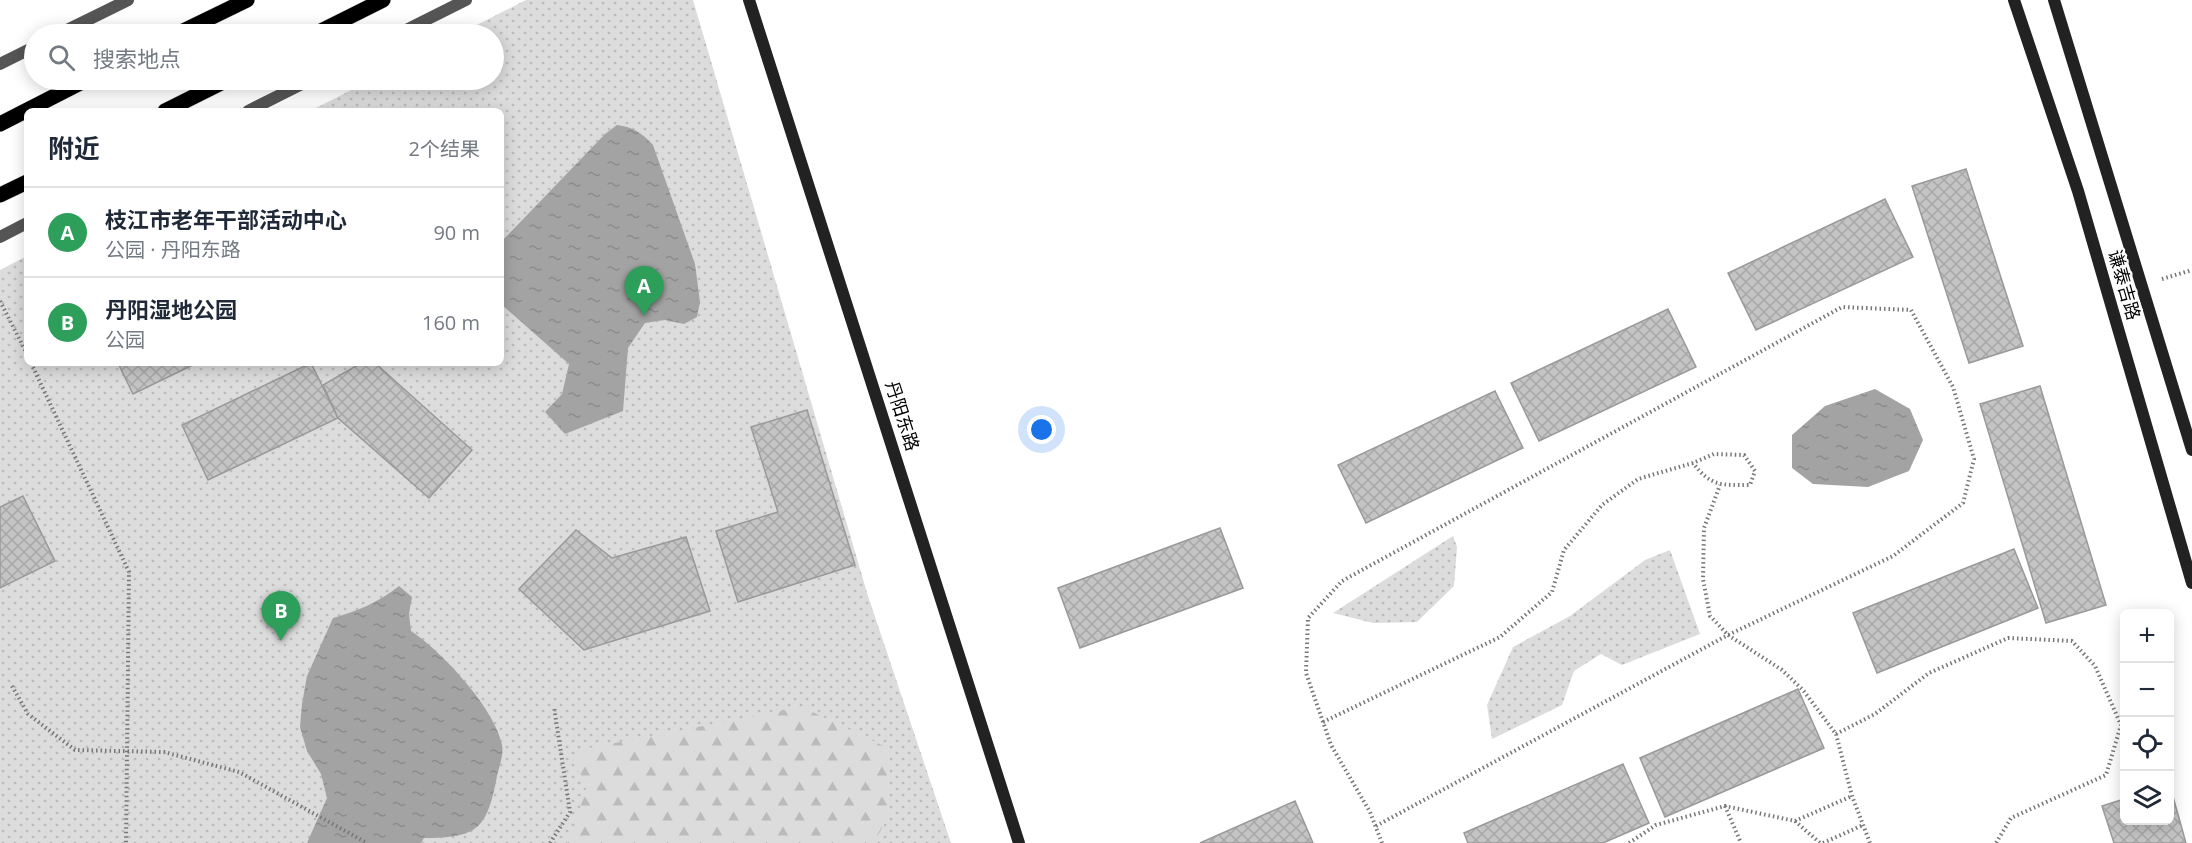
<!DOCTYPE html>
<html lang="zh">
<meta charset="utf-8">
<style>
:root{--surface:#fff;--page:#f2f2f3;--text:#1f2937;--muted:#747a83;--line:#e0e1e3;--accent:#7c3aed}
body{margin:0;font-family:"Open Sans","Noto Sans SC",sans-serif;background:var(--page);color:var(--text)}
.controls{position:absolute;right:18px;bottom:18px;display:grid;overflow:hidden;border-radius:9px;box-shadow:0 3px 15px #0003}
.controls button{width:54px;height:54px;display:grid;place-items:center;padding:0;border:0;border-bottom:2px solid var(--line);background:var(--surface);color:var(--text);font:30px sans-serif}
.you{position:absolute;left:1042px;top:430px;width:21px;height:21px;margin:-15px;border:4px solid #fff;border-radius:50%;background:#1a73e8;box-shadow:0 0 0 9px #1a73e833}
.badge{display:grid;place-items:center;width:39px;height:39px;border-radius:50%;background:var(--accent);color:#fff;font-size:20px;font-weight:700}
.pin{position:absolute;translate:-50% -50px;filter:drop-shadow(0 2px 3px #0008)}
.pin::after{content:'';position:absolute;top:32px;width:21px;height:18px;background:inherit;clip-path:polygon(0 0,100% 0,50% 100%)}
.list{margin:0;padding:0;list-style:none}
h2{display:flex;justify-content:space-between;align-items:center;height:78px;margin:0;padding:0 24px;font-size:26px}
h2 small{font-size:20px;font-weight:400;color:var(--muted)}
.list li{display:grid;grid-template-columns:39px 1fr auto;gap:18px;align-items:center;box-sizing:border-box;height:90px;padding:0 24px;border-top:2px solid var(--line)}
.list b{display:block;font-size:22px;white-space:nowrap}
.list p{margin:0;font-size:20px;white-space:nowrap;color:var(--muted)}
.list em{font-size:20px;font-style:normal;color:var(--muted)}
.icon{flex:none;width:33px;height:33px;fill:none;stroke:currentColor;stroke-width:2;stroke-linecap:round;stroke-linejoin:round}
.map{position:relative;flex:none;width:2192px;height:843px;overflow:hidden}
.search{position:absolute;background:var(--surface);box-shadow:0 3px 15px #0003;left:24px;top:24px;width:480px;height:66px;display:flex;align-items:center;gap:15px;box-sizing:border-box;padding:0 21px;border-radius:33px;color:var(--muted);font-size:22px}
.panel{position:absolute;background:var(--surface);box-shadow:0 3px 15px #0003;left:24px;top:108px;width:480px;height:258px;border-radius:9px}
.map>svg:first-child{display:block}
.green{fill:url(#green-dots)}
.forest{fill:url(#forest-firs)}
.water{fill:url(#water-ripples)}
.building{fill:url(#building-cross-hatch);stroke:#999;stroke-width:1.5}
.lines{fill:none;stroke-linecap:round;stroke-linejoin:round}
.primary-casing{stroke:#dbdbdb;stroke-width:16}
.path{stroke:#777;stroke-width:4;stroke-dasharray:1.5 3;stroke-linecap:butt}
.lane{stroke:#555;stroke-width:12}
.secondary{stroke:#222;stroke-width:12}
.primary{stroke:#000;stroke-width:15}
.labels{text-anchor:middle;stroke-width:4.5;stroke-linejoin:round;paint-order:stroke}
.street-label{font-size:18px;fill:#000;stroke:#fff}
</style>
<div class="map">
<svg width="2192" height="843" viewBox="0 0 2192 843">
<defs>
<pattern id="green-dots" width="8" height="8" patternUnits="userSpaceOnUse" patternTransform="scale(1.5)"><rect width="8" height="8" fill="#dcdcdc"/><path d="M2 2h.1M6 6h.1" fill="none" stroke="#bbb" stroke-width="1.8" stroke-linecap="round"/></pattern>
<pattern id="forest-firs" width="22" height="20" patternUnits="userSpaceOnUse" patternTransform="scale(1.5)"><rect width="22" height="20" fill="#dcdcdc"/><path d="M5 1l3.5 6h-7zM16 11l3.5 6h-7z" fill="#bbb"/></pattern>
<pattern id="water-ripples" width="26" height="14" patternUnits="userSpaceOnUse" patternTransform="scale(1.5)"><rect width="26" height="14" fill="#a3a3a3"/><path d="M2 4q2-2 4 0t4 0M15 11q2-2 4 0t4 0" fill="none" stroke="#8b8b8b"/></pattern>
<pattern id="building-cross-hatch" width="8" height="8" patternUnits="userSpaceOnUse" patternTransform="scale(1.5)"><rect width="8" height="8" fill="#c4c4c4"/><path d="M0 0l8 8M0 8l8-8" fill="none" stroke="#a7a7a7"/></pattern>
</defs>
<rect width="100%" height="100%" fill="#fff"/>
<g class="green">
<polygon points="526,0 693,0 868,596 951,843 0,843 0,270 27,256 27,363 501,363 501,111 310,111 371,80 494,80 494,34 459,34"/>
<polygon points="1453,536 1457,547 1454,586 1417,622 1373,623 1333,613"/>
<polygon points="1670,550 1700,634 1622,665 1601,654 1574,671 1562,705 1492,739 1487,705 1513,647 1570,616 1645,560"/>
</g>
<polygon class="forest" points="802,707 890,749 888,818 873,843 567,843 572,835 587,785 572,761 584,749"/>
<g class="water">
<path d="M617 125C633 127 642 133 653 145L695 264 700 302 697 317 684 324 665 320 645 323 628 348 623 411 565 434 545 412 562 394 569 364 501 304V242L605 134Z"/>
<polygon points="1875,389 1910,409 1923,440 1909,471 1868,487 1813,484 1792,468 1792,435 1825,406"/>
<path d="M399 586 412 597 409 614 411 631C441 651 495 708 502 745 504 754 499 767 497 776 487 829 478 838 424 838L421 843H307L327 798 321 774 307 751 300 727 302 704 307 676 333 618C358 611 379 602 399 586Z"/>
</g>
<g class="building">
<polygon points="1966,169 2023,346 1969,363 1912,186"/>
<polygon points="1885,199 1913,257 1756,330 1728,273"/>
<polygon points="1668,309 1696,367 1539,441 1511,383"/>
<polygon points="118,363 197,363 133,394"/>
<polygon points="311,363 338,418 208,480 182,425"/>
<polygon points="361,363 375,363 472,450 429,498 338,418 323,385"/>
<polygon points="2040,386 2106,605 2046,623 1980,404"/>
<polygon points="1495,391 1523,448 1366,523 1338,465"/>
<polygon points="807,410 855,565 738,602 716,531 778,512 751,427"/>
<polygon points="23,496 55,561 0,588 0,507"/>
<polygon points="1220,528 1243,588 1080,648 1058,588"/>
<polygon points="576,530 612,558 686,537 710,611 584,650 519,589"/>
<polygon points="2014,549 2038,608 1877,673 1853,613"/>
<polygon points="1798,689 1824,748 1665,817 1640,758"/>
<polygon points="1623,764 1649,823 1603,843 1468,843 1464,833"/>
<polygon points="2170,786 2186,843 2114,843 2102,806 2124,799 2124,820 2170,820"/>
<polygon points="1295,801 1313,843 1200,843"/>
</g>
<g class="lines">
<defs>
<g id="primary">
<polyline points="177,34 247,0"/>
<polyline points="315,34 383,0"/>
<polyline points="165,111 227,80"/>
<polyline points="0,124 86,80"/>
<polyline points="0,195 27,182"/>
</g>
</defs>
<use href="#primary" class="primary-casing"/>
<g class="path">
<polyline points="2162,279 2192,270"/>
<polyline points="0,301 27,354"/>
<polyline points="31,363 129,572 126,843"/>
<polyline points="12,686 28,714 75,750 164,752 239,772 367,843"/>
<path d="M1323 722 1500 637 1552 592 1564 550 1602 505 1638 479 1693 463 1714 454 1744 455 1755 471 1750 485C1722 485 1711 487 1693 463"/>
<polyline points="1836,734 1875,714 1929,673 2008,638 2072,641 2095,666 2121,725 2106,775 2011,818 1996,843"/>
<polyline points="1725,806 1741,843"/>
<polyline points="1795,821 1820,843"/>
<polyline points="1376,826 1728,635 1782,670 1803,690 1836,734 1852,796 1870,843"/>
<polyline points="550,843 570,812 554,707"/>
<polyline points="1382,843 1370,812 1331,745 1306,673 1308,618 1342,581 1842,307 1911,310 1953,387 1974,459 1963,503 1893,556 1728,635 1710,616 1703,579 1704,528 1720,485"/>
<polyline points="1629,843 1656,825 1725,806 1795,821 1852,796"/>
<polyline points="1823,843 1863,825"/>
</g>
<g class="lane">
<polyline points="59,34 128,0"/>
<polyline points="398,34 466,0"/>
<polyline points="0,64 34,47"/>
<polyline points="248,111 310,80"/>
<polyline points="0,237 27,223"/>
</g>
<g class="secondary">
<polyline points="749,0 1019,843"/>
<polyline points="2014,0 2078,191 2192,583"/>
<polyline points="2054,0 2192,450"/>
</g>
<use href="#primary" class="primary"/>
</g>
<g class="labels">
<g class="street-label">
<text transform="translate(2124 285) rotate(74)" y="6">谦泰吉路</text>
<text transform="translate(902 416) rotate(72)" y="6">丹阳东路</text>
</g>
</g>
</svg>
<div class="controls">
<button>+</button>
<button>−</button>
<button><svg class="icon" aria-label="locate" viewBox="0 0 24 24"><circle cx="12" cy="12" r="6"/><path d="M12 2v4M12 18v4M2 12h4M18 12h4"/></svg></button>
<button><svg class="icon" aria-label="layers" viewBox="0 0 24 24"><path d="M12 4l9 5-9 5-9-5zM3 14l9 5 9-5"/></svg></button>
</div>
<div class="you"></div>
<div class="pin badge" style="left:644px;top:316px;background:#2e9e5b">A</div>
<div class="pin badge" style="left:281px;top:641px;background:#2e9e5b">B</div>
<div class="search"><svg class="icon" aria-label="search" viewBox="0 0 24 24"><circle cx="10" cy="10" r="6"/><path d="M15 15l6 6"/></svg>搜索地点</div>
<section class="panel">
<h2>附近<small>2个结果</small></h2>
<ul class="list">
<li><span class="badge" style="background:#2e9e5b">A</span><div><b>枝江市老年干部活动中心</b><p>公园 · 丹阳东路</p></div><em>90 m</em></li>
<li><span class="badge" style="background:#2e9e5b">B</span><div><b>丹阳湿地公园</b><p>公园</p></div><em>160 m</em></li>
</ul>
</section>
</div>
